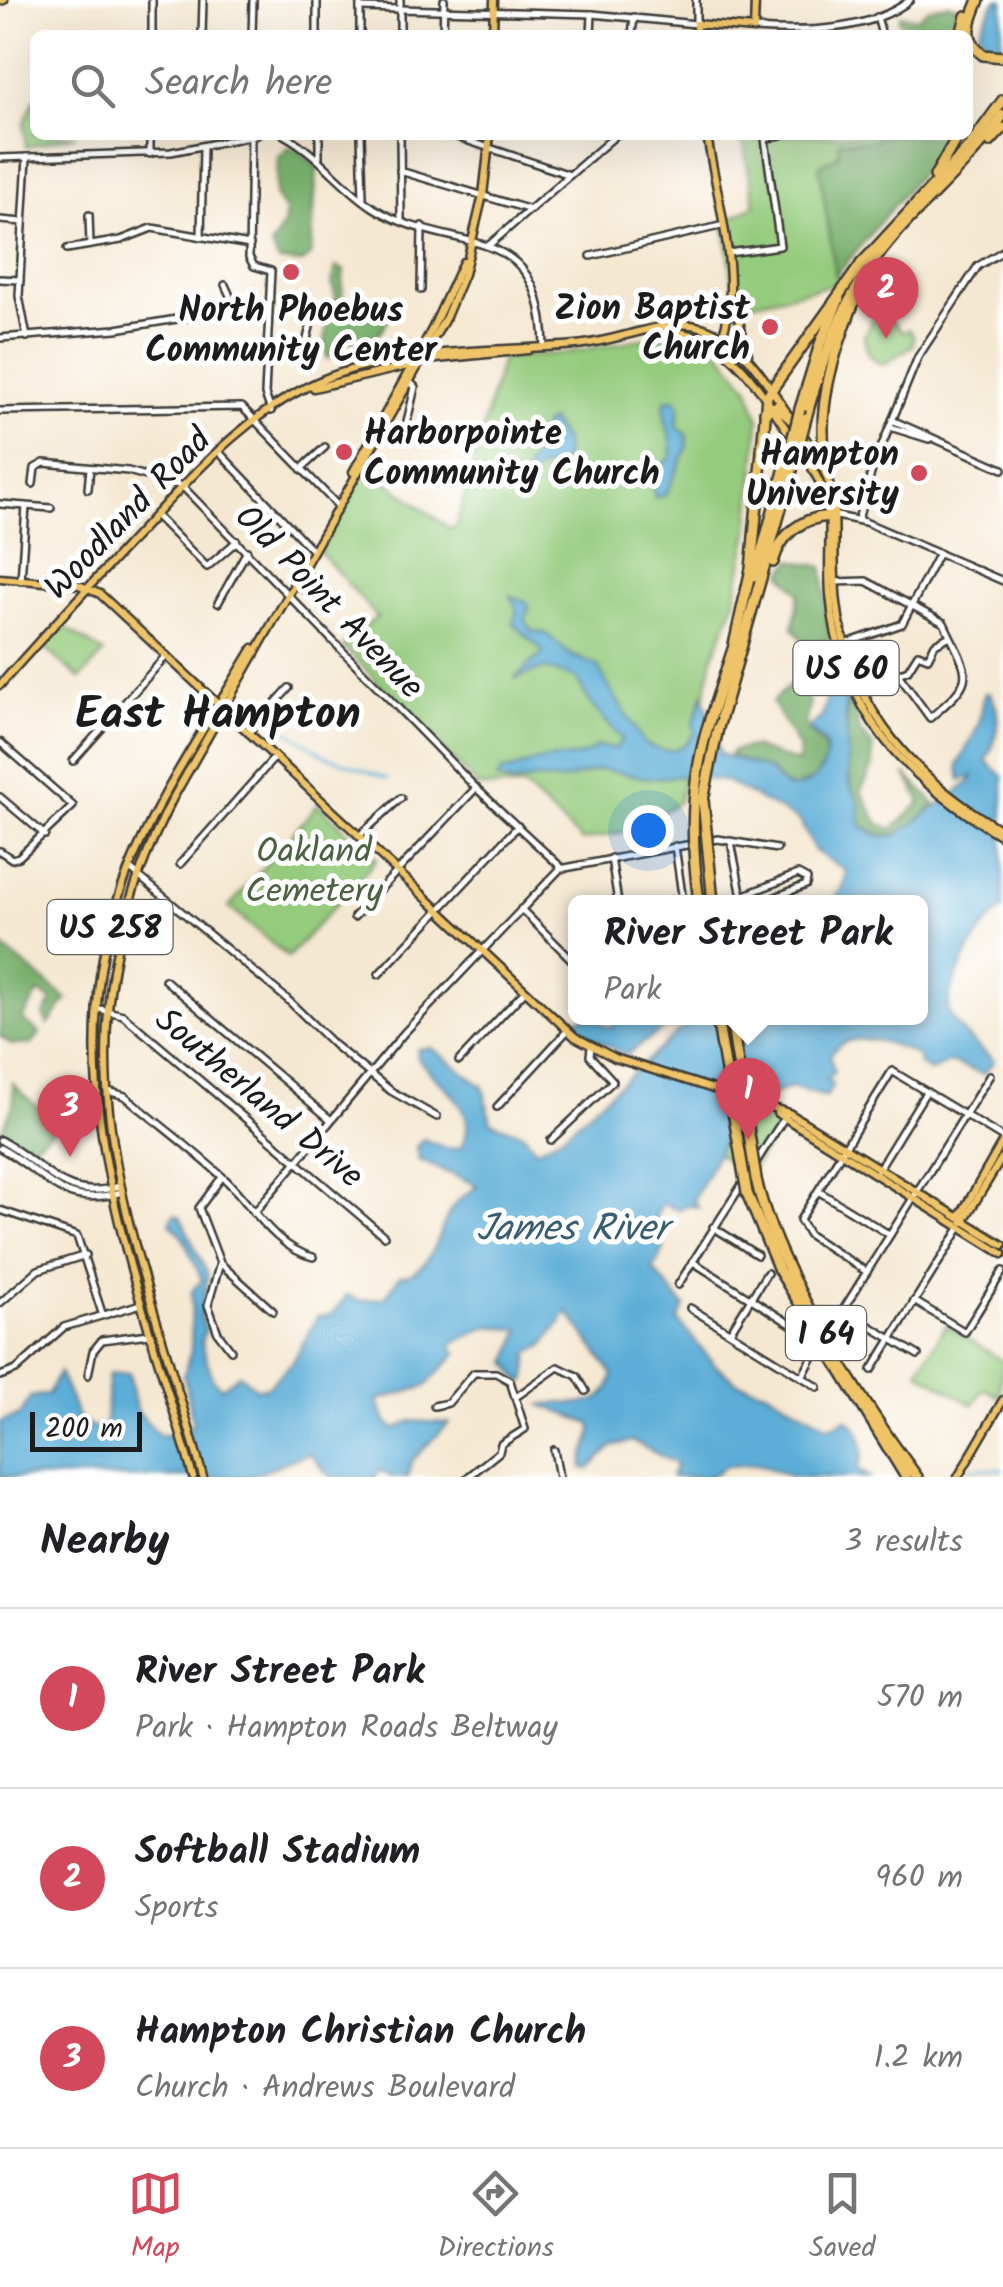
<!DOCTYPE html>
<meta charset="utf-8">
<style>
:root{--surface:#fff;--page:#f6f6f6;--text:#202124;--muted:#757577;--line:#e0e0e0;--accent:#d1495b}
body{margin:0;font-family:Kalam,sans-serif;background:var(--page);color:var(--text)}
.scale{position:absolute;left:30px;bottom:25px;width:112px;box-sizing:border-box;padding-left:10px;border:5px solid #1c1c1c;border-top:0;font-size:28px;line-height:35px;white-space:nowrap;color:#1c1c1c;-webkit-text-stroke:8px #fff;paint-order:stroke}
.you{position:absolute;left:648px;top:830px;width:35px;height:35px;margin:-25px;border:8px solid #fff;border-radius:50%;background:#1a73e8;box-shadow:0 0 0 15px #1a73e833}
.badge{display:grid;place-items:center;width:65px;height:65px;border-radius:50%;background:var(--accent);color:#fff;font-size:32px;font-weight:700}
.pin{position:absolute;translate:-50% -82px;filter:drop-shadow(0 2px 5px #0008)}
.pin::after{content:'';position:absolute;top:52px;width:35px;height:30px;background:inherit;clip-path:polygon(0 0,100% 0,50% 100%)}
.popup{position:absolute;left:568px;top:895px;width:360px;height:130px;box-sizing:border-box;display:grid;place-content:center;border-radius:15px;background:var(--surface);filter:drop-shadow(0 2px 8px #0005);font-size:32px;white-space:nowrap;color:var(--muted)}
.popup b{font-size:38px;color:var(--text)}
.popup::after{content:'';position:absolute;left:50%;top:100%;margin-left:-20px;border:20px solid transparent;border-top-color:var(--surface)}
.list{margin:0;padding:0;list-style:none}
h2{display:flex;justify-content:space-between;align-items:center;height:130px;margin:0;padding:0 40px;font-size:42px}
h2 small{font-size:32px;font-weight:400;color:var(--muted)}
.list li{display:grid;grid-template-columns:65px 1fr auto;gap:30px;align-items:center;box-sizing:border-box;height:180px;padding:0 40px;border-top:2px solid var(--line)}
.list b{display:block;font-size:38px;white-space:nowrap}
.list p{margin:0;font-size:32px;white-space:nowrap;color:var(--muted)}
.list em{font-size:32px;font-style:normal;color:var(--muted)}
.icon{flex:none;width:55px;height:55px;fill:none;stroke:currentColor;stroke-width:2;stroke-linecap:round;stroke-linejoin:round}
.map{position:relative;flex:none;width:1003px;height:1477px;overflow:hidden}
.search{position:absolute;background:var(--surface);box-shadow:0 10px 40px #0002;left:30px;right:30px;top:30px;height:110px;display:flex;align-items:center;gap:25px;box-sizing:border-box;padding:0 35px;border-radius:15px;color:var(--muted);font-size:38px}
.sheet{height:670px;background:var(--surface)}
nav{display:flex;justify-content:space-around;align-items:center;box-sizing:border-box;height:140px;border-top:2px solid var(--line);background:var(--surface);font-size:28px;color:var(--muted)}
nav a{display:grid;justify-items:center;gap:5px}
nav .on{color:var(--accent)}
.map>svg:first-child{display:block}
.green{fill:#95cb7d;stroke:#58744c;stroke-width:2.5}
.forest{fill:#78af6c;stroke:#4a6644;stroke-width:2.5}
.water{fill:#5cadd7;stroke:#3c647a;stroke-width:2.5}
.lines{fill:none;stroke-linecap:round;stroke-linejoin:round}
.stream{stroke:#5cadd7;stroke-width:2.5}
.minor-casing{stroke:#3d3b37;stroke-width:10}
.major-casing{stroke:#3d3b37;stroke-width:11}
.highway-casing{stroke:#3d3b37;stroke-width:14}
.minor{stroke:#fff;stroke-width:5}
.major{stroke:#efc469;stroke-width:6}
.highway{stroke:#efc469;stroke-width:9}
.highway-bridge-casing{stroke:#3d3b37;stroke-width:14;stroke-linecap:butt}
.highway-bridge{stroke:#efc469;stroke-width:9}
.poi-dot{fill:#d1495b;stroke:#fff;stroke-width:4}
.labels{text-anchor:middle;stroke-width:10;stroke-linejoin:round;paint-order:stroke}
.shield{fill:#fff;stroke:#606060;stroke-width:2.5}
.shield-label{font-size:32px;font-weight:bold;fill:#1c1c1c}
.poi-label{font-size:35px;font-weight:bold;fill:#1c1c1c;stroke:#fff;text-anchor:end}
.street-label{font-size:35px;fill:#1c1c1c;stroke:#fff}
.park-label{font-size:35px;fill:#4c6243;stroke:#fff}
.water-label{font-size:38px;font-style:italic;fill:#395d70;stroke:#fff}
.district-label{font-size:45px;font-weight:bold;fill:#1c1c1c;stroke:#fff}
</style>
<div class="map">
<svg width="1003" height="1477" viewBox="0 0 1003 1477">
<rect width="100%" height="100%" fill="#fff"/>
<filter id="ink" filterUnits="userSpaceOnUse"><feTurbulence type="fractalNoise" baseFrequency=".01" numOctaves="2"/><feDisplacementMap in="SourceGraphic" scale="20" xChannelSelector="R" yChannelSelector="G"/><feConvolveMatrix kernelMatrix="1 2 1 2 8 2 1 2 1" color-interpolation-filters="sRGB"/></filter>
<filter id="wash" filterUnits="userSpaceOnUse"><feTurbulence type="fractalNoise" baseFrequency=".0048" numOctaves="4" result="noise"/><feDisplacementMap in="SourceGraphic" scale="40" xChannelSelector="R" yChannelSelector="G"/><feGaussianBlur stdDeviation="2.25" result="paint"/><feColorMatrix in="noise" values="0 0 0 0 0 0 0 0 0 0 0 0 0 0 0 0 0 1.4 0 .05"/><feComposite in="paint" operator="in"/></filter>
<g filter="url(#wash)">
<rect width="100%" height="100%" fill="#f5e8d2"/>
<g class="green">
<polygon points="35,98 35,135 76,135 26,147 24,124"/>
<polygon points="742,135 886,135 872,141 839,142 838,156 820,166 837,284 737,306 724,223 755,205"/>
<polygon points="885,315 904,333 908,329 913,335 913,345 883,365 869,356 864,337 871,322"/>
<polygon points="656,336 692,337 719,350 749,388 759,420 749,531 734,605 713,657 698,729 673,776 684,776 679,802 632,830 582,841 524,787 479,787 343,646 377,617 319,551 366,466 450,529 456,527 502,358 566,353"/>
<polygon points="61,625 104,653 80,679 42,645"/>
<polygon points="318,804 377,859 288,957 229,907"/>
<polygon points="758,1105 785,1117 747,1177 716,1152 728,1139 729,1123"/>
<polygon points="946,1325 1003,1361 999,1397 984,1388 973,1405 918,1371"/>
</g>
<g class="forest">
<polygon points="948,4 956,6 954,26 909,27 899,21 900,15 918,18 928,9"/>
<polygon points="886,135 949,135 933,166 920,173 836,276 819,166 838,156 839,142 872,141"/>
<polygon points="289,147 299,150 317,167 311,254 302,263 279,261 271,247 285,222 285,211 275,195 278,158"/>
<path d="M336 267 344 270C341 293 338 306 361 317L392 310V314L378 335 338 344 328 359C322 346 327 311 336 299L332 284Z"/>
<polygon points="792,560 823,567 829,638 820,643 804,642 793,628 799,593 782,573"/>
<polygon points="820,649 834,651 818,692 810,690 801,675"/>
<path d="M793 682 810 702 805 724C816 747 841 745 814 779L793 789 781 784 771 771 730 756 732 751 752 747 798 763 800 750 772 702Z"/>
<path d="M847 698 857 707 858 730 872 745 873 766 861 791 879 824 893 829 921 802 905 773 935 804C910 831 896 846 861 825L847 767Z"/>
<polygon points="0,945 67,999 48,1025 44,1015 52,1001 39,992 22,1020 40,1033 32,1044 12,1045 0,1036"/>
<polygon points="13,1084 57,1126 30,1149 1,1132 13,1105"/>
</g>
<g class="water">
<polygon points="996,0 1003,0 1001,47 988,43 979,31"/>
<path d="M675 399 680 405 677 426 687 435V448L666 495 655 498 651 473 671 458C675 433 661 427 665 400Z"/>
<polygon points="550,421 565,442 565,457 556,467 541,468 528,478 526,466 536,455 544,424"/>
<path d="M510 596 526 601 529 608 525 619 532 631 545 633 571 655 598 666C611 694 629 717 644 743 667 755 680 753 695 733L693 724 703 695 720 754 767 769 786 788C812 790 829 768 825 744L808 728 822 717 831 681 844 683 849 692 845 703 849 782 860 806 861 825 879 836H896L969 783 973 776 961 780 958 765 979 724 985 693H990C1003 716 998 739 986 761L1003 776V910C985 915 946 988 948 1008 951 1026 981 1049 994 1061L984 1074 950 1062 931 1071 919 1065 918 1056C894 1043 849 1026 830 1055L834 1072 827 1079 833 1084 826 1097 792 1087 760 1099 756 1108 729 1123C729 1132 700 1188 693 1200L698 1207 686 1205 678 1210 663 1203 655 1217 664 1222 660 1229 664 1249 653 1269 685 1307 678 1320 714 1364 737 1382 766 1391 830 1427 847 1419C862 1429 868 1453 857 1468L870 1477H793L758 1464 726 1466 710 1477H671L676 1464 632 1441 613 1446 589 1469 583 1468C582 1451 595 1440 591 1424L541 1405C569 1397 603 1418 613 1375L568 1312 543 1346 529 1353 526 1381 521 1383 508 1362 520 1330 489 1326 454 1343 451 1347 457 1353 425 1387 377 1400 386 1422 395 1429 411 1421 449 1423 412 1461 408 1477H392L379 1470 376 1477H330L309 1453 247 1477H0V1422L20 1415 30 1397 48 1394 59 1372 78 1417 93 1428 105 1426 109 1374 129 1373 136 1409 159 1435H175L193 1424 184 1375 191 1350 192 1291 202 1280 182 1235 170 1223 174 1214 180 1216 208 1275 201 1317 206 1329 201 1341 213 1380 221 1388 240 1374 255 1388H266L293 1362 317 1317 332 1315 347 1295 360 1301 385 1298 400 1276C436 1275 437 1221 458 1201 465 1194 471 1193 477 1185L419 1160 416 1147 423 1139 448 1149 460 1148C486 1108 436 1085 417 1057L418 1049 432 1048 483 1087 491 1122 524 1134 536 1150 564 1134 694 1018H920V902H832L844 885 846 871 815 851 800 821 725 781 684 776 648 778 601 769 561 781 534 779 514 784 497 779 502 771C518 771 528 762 542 760 562 756 581 762 597 746L615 749 622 739 593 707 576 678 544 668 514 679 544 652 513 624 517 609Z"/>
<polygon points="579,1018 593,1018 611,1028 619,1018 678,1018 626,1055 576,1029"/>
</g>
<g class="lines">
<g class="stream">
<polyline points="276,728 286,730 326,756 388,779"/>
<polyline points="970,1468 1003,1470"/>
</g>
</g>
</g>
<g filter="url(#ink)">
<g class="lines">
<defs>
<g id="minor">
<polyline points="317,0 317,35"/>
<polyline points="360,0 360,35"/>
<polyline points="400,0 400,35"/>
<polyline points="360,8 592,14 696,24 696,0"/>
<polyline points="877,17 882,35"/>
<path d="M754 29C803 32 870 32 910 0"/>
<polyline points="152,35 152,0"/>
<polyline points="202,35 203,0"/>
<polyline points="252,35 253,0"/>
<polyline points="443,35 444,0"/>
<polyline points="591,35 592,14"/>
<polyline points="632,35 634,17"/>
<polyline points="251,135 249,257 254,266 271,271 265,394 271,411"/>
<path d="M284 135C319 154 341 187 374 208 453 258 542 214 544 347"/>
<polyline points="319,135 319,157"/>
<polyline points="361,135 363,197"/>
<polyline points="400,135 401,219"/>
<polyline points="451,135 570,175"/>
<polyline points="150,154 150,135"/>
<polyline points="27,157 19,296 27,337"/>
<polyline points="0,158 171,152 257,135"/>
<polyline points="400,171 531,210"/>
<polyline points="89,215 90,245"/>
<polyline points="0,220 23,222"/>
<polyline points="201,237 203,148"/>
<polyline points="488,246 616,135"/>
<polyline points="67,249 121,240 152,228 250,245"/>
<polyline points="728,253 780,246 765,139 781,135"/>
<polyline points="591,256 720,226"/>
<polyline points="0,279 20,280"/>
<polyline points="225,285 236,309"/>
<polyline points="421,290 422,226"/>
<polyline points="0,338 116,329 268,304"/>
<polyline points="238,361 298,358 304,351 311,323"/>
<polyline points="0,411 242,407 338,506"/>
<polyline points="892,420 1003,469"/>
<polyline points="406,426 415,387 410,382"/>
<polyline points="890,427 929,439"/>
<polyline points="218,451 312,550"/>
<polyline points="301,469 325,447"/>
<polyline points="33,484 35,468 44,463 128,471 182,486 476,788 562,868"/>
<polyline points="88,489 90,468"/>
<polyline points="0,504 51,508"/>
<polyline points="155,515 207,567 237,541"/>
<polyline points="837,516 865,522 1003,581"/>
<polyline points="858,520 872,470 918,357 978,266 1003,251"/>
<polyline points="21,581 26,506"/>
<path d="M835 582 866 581 944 623C970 679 978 677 930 718L898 674 908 670 918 654 928 658 935 644 950 636"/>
<polyline points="293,583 312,594 319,593 320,583 302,572"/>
<polyline points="218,603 247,551"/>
<polyline points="844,644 902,624 939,553"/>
<polyline points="248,733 289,688"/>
<polyline points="0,742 73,806 19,857 12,859 0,851"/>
<polyline points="73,761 166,656"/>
<polyline points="0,797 45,835"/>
<polyline points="359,836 401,798"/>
<polyline points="731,842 743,902"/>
<polyline points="675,846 683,902"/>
<polyline points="611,858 618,902"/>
<polyline points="180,864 275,757"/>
<polyline points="129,868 287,999 334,1045 391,1091 437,1117"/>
<polyline points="742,896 798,874 807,879 806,885 763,902"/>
<polyline points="663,902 682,899"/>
<polyline points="521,909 576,964"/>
<polyline points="354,917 476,788"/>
<polyline points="379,974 518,826"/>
<polyline points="165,980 331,1120"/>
<polyline points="96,1008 123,1015 384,1236"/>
<polyline points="459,1061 524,992"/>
<path d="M108 1091 125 1096C158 1124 195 1151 227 1181 251 1205 276 1248 313 1257"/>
<polyline points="497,1107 567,1031"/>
<path d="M0 1140C47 1165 62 1203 120 1186"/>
<polyline points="551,1140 613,1081 590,1056 591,1047"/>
<path d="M0 1148C49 1174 59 1210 122 1192"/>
<polyline points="878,1170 926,1092"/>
<polyline points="222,1177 199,1208 220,1263 208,1305 218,1333 231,1350"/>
<polyline points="818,1191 890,1235"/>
<polyline points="0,1210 77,1236 102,1313"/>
<polyline points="254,1213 404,1033 560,869 718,839 777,849"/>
<polyline points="713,1227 757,1255"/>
<polyline points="693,1262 800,1330 814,1355 802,1377"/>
<polyline points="222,1265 273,1311"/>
<polyline points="867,1272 809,1235 800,1220 892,1071 1003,1138"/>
<polyline points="678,1285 786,1115"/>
<polyline points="914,1301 965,1332 1003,1271"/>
<polyline points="0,1303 38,1270 86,1255"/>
<polyline points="690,1308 818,1387"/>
<polyline points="730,1332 767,1273"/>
<polyline points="918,1355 843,1310 990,1075"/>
<polyline points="872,1370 960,1228"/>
<polyline points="88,1375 93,1351 102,1340 149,1334"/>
<polyline points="0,1376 16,1370 64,1327 141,1304"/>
<polyline points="516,1397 558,1367 577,1376 586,1391"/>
<polyline points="434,1406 448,1403 474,1373 496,1373 510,1381 525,1429 501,1444 499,1452 468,1477"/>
<polyline points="554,1450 559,1477"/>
</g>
<g id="major">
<polyline points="0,1 4,0"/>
<polyline points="493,35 494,0"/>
<polyline points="696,35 696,24 754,29 755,0"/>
<path d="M707 135C715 191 744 283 722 336"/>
<polyline points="733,299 748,354"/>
<path d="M659 331C730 329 757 388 793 439"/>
<polyline points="314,388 437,359 528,350"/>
<path d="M802 433C844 494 832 509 835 577 839 696 905 774 1003 831"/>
<path d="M800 449C843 512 825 525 830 594 839 711 906 780 1003 837"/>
<polyline points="353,472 432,329 463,262"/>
<polyline points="0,578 79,585 100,594 575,1037 615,1058 789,1113 1003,1245"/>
<path d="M0 685C43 636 88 588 132 540 189 479 249 408 329 377 408 347 493 352 576 345 609 342 640 329 672 325 728 318 759 371 786 411"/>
<polyline points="777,1113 1003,1254"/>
<polyline points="959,1218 1003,1141"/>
<polyline points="963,1222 1003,1156"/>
<path d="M193 1477C140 1286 50 1084 122 887 153 802 207 725 253 648"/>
<path d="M203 1477C133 1223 41 1054 173 798L446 317 464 274 483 195 490 135"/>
<polyline points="958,1477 1003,1400"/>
</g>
<g id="highway">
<path d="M979 0C970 21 962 39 983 55L1003 57"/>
<polyline points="961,35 966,16"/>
<polyline points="990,142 1003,128"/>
<polyline points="935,176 958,135"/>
<polyline points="861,264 969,147 1003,100"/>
<polyline points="800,409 820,344 839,299"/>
<polyline points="765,412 777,406 793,421"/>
<path d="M806 418C824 351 847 290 893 237 929 195 972 161 1003 115"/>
<polyline points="798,446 811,454 821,444"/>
<path d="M827 470C814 409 834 352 856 297"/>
<path d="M773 562C781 534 801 518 830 516"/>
<polyline points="755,576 789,453"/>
<polyline points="734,645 751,569 767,396 862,263"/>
<polyline points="711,716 735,643"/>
<polyline points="718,728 794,463"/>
<path d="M756 1179C776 1271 861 1401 917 1477"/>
<polyline points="747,1193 779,1270 906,1477"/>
</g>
</defs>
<use href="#minor" class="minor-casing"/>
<use href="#major" class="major-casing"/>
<use href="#highway" class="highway-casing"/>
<use href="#minor" class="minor"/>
<use href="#major" class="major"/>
<use href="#highway" class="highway"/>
<defs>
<g id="highway-bridge">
<polyline points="789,453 800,409"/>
<polyline points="794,463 806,418"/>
<path d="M699 902C690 836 690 781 711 716"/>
<polyline points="713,902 703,800 718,728"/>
<polyline points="717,1018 747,1193"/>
<polyline points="731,1018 756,1179"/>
</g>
</defs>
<use href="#highway-bridge" class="highway-bridge-casing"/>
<use href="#highway-bridge" class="highway-bridge"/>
</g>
</g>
<g class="poi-dot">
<circle cx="291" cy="272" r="10"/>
<circle cx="770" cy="327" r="10"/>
<circle cx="344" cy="452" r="10"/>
<circle cx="919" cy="473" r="10"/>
</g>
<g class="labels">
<g class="shield">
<rect x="793.5" y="641" width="105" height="54" rx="8"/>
<rect x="47.5" y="900" width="125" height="54" rx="8"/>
<rect x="786" y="1306" width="80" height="54" rx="8"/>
</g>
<g class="shield-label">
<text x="846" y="679">US 60</text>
<text x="110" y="938">US 258</text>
<text x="826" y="1344">I 64</text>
</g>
<g class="poi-label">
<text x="750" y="319">Zion Baptist<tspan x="750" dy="40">Church</tspan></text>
<text x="291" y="321" text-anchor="middle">North Phoebus<tspan x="291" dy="40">Community Center</tspan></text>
<text x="364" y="444" text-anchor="start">Harborpointe<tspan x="364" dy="40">Community Church</tspan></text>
<text x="899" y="465">Hampton<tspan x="899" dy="40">University</tspan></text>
</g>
<g class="street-label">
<text transform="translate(127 513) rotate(-46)" y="12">Woodland Road</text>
<text transform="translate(330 601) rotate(46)" y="12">Old Point Avenue</text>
<text transform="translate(260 1097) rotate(40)" y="12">Southerland Drive</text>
</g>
<g class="park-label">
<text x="314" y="862">Oakland<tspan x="314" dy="40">Cemetery</tspan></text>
</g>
<g class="water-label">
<text x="572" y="1240">James River</text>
</g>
<g class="district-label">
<text x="218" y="728">East Hampton</text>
</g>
</g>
</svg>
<div class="scale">200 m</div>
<div class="you"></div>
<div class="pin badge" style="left:748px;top:1140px">1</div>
<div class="popup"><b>River Street Park</b>Park</div>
<div class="pin badge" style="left:886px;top:339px">2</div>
<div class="pin badge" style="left:70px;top:1157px">3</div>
<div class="search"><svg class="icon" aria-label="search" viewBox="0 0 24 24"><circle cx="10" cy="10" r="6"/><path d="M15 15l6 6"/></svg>Search here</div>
</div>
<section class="sheet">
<h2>Nearby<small>3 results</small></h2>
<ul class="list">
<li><span class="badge">1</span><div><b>River Street Park</b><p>Park · Hampton Roads Beltway</p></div><em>570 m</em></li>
<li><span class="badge">2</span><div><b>Softball Stadium</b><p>Sports</p></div><em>960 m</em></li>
<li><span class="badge">3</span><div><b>Hampton Christian Church</b><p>Church · Andrews Boulevard</p></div><em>1.2 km</em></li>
</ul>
</section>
<nav>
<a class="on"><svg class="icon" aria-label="map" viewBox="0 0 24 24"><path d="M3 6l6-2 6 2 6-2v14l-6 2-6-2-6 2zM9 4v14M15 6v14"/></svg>Map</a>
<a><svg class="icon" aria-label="directions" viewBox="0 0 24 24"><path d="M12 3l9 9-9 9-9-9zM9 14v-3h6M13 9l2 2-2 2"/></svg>Directions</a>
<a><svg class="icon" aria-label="saved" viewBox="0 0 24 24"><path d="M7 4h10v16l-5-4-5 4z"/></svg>Saved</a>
</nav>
